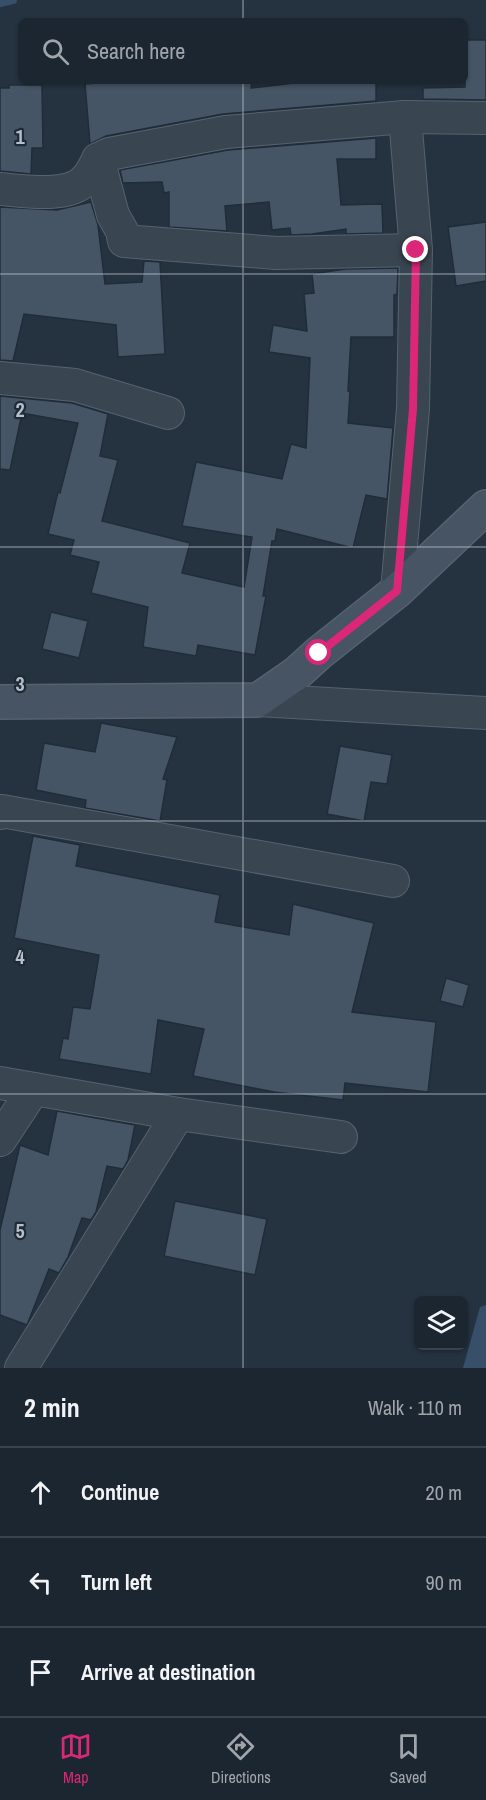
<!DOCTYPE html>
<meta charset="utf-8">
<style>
:root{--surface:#1c2631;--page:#252e39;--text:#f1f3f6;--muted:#a0a5ab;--line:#3a434d;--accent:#db2777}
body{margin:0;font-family:"Archivo Narrow",sans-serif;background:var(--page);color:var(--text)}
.controls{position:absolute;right:18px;bottom:18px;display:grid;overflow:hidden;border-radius:9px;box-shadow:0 2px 4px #0004}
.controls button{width:54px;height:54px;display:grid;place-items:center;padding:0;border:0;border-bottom:2px solid var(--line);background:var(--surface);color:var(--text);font:30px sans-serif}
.stop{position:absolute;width:18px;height:18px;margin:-14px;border:4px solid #db2777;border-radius:50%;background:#fff}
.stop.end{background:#db2777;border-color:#fff;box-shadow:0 2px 6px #0008}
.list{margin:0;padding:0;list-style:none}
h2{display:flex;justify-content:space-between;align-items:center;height:78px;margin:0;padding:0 24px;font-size:26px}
h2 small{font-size:20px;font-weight:400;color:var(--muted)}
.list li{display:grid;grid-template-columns:39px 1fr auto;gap:18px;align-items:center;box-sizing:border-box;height:90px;padding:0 24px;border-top:2px solid var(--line)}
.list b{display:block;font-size:22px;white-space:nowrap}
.list em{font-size:20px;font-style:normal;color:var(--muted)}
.icon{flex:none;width:33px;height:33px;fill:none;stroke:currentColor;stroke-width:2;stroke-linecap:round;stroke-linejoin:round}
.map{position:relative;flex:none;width:486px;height:1368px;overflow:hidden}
.search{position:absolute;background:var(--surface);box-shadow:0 2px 4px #0004;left:18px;right:18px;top:18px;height:66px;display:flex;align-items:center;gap:15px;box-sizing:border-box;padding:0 21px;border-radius:9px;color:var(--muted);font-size:22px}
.sheet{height:348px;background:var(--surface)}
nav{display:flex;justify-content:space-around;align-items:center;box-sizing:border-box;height:84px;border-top:2px solid var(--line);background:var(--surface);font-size:16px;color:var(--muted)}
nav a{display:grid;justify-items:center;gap:3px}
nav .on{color:var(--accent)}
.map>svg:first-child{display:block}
.water{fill:#384f69}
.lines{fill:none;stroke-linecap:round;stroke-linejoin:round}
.stream{stroke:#384f69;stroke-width:8}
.building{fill:#465565;stroke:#202c38;stroke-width:1.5}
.street-casing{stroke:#57626e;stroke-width:34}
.secondary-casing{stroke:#57626e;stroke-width:36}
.street{stroke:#394551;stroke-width:32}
.secondary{stroke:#475464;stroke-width:33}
.route{stroke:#db2777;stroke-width:8}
.grid{fill:none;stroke:#b6bfcb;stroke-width:1.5;stroke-opacity:0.55}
.grid-label{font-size:20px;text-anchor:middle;font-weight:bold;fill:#b6bfcb;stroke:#1e2a36;stroke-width:4.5;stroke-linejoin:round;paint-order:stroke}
</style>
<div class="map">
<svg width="486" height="1368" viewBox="0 0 486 1368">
<rect width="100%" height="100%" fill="#253341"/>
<polygon class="water" points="486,1305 486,1368 463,1368 480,1307"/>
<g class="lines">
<polyline class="stream" points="0,3 13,0"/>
</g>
<g class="building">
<polygon points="465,40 486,40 486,100 423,99 423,88 465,87"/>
<polygon points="119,81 252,81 251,88 295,83 294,81 376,81 376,101 223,114 106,136 90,144 85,84"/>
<polygon points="9,85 42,85 43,148 32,148 31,174 0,171 0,88 9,88"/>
<polygon points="376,138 376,159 337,159 341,205 382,204 383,233 346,234 346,229 312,234 291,235 290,228 272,230 269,202 225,206 227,231 169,227 169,192 164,193 162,182 123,183 120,170 228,150"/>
<polygon points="91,202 98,225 105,284 142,282 144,261 160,262 165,354 118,357 116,325 24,314 13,361 0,360 0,207 57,210"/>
<polygon points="486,222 486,281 456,286 448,227"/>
<polygon points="398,268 397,294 394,295 394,337 351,337 348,391 350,391 348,423 393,428 387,499 366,495 353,548 277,529 275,541 272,541 263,596 266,596 255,655 198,645 196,656 143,647 148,607 91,593 99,562 70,555 74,540 48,534 58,492 60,493 78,423 22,413 10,470 0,469 0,396 72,403 108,414 100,456 118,460 102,521 190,543 182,573 244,587 252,537 182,526 196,462 282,479 291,444 306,448 310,358 269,352 273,325 307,331 304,294 314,293 312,274 346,269"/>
<polygon points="51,612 88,621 79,658 42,649"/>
<polygon points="101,723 177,737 163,779 167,780 160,821 85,808 86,800 36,790 44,743 95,752"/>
<polygon points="340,746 392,755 387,784 371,782 364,821 327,814"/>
<polygon points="33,836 80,845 76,866 220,895 215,922 289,935 293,904 374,923 352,1012 436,1022 428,1092 345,1083 343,1100 274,1092 193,1076 204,1029 158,1020 151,1074 59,1059 63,1038 68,1039 73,1007 90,1009 99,955 14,938"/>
<polygon points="446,978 469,985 463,1007 440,1001"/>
<polygon points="57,1111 135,1125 128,1160 123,1169 107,1166 96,1212 91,1220 82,1218 68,1257 59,1273 49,1269 27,1325 0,1315 0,1230 20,1145 48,1155"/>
<polygon points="175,1201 267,1219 255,1275 164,1256"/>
</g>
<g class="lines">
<defs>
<g id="street">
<polyline points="98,159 113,215 122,231 124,241 276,253 416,250"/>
<path d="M0 189C23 191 67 198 84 181 97 170 90 162 109 154L226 132 405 117 486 118"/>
<polyline points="0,378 75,385 168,413"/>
<polyline points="397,591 413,409 416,250 405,117"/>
<polyline points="258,700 486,713"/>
<polyline points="0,813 2,811 393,881"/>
<polyline points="0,1083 178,1114 341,1137"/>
<polyline points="0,1140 33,1090"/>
<polyline points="21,1368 178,1114"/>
</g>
<polyline id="secondary" points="0,702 258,700 297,673 319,653 397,591 486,507"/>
</defs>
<use href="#street" class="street-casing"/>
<use href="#secondary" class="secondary-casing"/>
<use href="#street" class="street"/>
<use href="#secondary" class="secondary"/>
</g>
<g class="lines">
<polyline class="route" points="319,653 397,591 413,409 416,250"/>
</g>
<path class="grid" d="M243 0V21M243 81V1368M0 274H486M0 547H486M0 821H486M0 1094H486"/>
<g class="grid-label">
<text x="20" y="144">1</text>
<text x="20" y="417">2</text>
<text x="20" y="691">3</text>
<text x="20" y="964">4</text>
<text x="20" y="1238">5</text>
</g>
</svg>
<div class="controls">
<button><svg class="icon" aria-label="layers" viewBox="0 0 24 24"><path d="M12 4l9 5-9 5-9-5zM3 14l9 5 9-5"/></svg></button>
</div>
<div class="stop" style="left:319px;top:653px"></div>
<div class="stop end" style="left:416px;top:250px"></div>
<div class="search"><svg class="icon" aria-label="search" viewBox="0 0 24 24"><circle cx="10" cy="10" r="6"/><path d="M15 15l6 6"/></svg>Search here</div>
</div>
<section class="sheet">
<h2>2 min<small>Walk · 110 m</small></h2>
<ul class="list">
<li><svg class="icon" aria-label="ahead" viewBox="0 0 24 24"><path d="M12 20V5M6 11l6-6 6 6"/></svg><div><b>Continue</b></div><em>20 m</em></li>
<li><svg class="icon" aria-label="left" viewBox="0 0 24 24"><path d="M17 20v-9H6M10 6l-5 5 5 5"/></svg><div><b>Turn left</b></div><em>90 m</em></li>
<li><svg class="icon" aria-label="arrive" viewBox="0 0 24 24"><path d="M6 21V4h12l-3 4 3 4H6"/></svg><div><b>Arrive at destination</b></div></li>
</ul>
</section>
<nav>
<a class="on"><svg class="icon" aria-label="map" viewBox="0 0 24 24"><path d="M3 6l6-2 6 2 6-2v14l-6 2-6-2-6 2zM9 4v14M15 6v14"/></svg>Map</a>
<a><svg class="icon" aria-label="directions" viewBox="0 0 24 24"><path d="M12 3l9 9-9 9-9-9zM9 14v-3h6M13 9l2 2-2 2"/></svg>Directions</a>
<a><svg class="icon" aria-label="saved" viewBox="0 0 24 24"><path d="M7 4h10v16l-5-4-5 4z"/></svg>Saved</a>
</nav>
